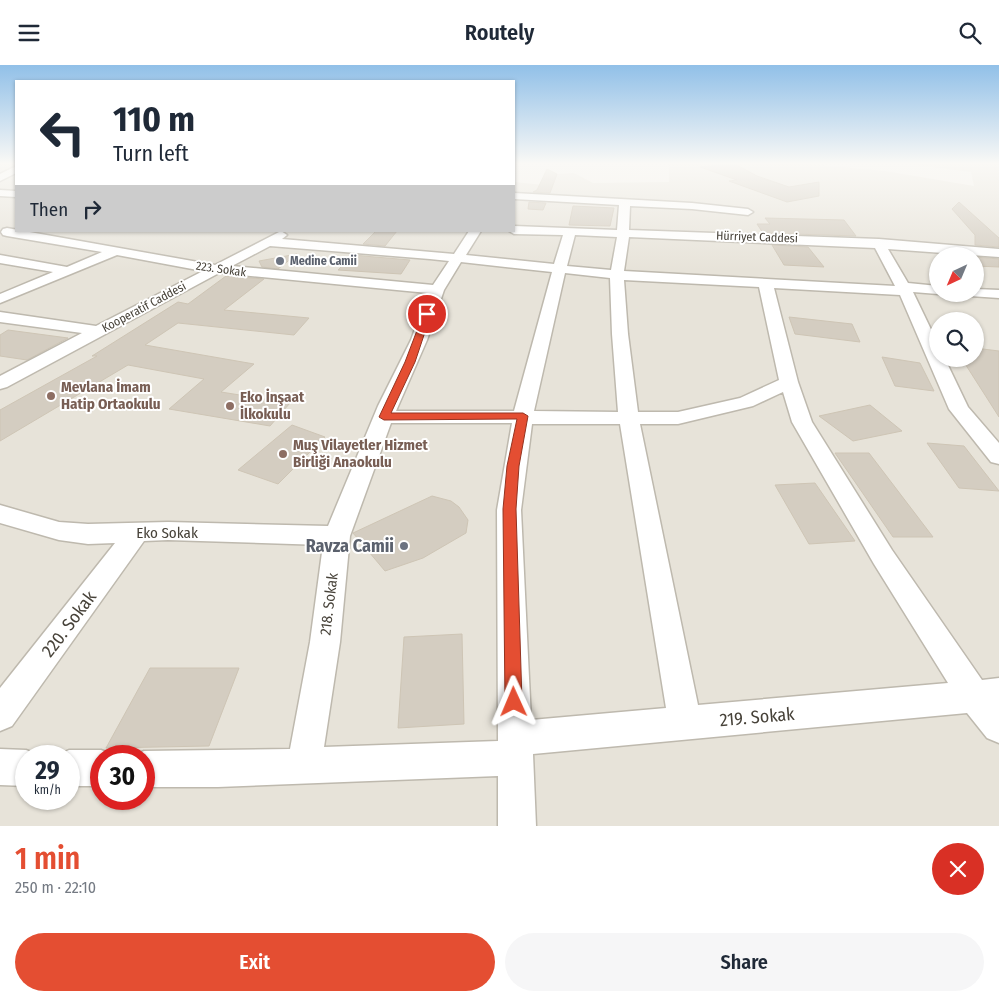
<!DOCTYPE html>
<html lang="en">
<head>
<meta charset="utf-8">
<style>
	:root { --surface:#fff; --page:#f6f6f7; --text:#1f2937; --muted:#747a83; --accent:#e44e32 }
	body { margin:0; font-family:"Fira Sans Condensed",sans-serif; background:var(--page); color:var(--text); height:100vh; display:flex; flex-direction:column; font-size:19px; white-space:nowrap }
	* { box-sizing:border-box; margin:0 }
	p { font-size:16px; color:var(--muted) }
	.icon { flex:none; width:28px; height:28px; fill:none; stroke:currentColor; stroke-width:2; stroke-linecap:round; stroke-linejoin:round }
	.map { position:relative; height:761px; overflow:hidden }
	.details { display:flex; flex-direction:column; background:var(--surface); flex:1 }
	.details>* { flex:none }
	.hud { position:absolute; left:15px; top:15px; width:500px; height:152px; border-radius:0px; box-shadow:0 1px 4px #0004; background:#fff; color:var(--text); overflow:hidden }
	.needle { width:32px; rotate:224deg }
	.tools { position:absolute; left:929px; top:182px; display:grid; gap:10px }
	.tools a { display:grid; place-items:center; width:55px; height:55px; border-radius:50%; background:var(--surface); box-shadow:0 1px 4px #0004; font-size:25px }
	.speed { position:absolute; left:15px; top:680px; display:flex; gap:10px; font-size:25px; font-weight:700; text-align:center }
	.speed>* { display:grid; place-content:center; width:65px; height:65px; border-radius:50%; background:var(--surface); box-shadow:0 1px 4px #0004; line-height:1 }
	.speed small { font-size:12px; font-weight:400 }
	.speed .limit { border:8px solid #d22; background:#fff; color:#111 }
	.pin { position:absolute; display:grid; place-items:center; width:42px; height:42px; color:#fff; margin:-21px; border:2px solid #fff; border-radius:50%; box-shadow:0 1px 5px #0007 }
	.me { position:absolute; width:55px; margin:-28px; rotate:359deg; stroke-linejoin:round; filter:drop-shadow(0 0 4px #0008) }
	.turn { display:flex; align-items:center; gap:18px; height:105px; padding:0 15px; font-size:22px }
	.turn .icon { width:65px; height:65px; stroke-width:2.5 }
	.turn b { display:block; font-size:35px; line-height:42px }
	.then { display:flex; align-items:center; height:48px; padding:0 15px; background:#0003; gap:10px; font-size:19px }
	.round { display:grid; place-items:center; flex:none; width:52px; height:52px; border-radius:26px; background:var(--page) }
	.overview { display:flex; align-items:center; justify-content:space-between; height:85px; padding:0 15px }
	h1 { font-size:30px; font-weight:600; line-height:38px; color:var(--accent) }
	.action { display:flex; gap:10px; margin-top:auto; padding:10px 15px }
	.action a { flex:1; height:58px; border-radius:30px; background:var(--accent); color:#fff; font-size:20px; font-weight:600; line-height:58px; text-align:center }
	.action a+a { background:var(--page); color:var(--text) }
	header { display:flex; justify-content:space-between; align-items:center; height:65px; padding:0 15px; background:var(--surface); font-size:22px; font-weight:600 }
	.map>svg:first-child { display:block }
	.residential { fill:#e7e3d9; fill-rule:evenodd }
	.building { fill:#d4cdc1; stroke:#cec5b5 }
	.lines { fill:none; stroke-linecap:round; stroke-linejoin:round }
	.minor-casing { stroke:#beb9ae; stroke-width:3 }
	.minor { fill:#fff; fill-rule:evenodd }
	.route { fill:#e44e32; stroke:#943320 }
	.worship-dot { fill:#6b7280; stroke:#fff; stroke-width:2 }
	.education-dot { fill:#8d6e63; stroke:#fff; stroke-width:2 }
	.labels { text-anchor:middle; stroke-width:4; stroke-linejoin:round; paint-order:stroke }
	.far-street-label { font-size:12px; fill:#474239; stroke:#fff }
	.far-worship-label { font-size:12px; font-weight:bold; fill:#5b616d; stroke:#fff; text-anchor:start }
	.education-label { font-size:15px; font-weight:bold; fill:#785e54; stroke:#fff; text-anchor:start }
	.street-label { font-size:15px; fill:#474239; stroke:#fff }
	.near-worship-label { font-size:18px; font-weight:bold; fill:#5b616d; stroke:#fff; text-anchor:end }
	.near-street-label { font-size:18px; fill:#474239; stroke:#fff }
</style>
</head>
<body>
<header><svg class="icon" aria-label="menu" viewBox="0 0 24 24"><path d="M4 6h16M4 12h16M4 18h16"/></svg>Routely<svg class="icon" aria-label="search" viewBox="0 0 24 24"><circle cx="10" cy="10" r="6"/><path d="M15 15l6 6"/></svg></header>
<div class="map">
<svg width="999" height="761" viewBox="0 0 999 761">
	<rect width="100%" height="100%" fill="#f4f1eb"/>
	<path class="residential" d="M0,99h16v67h498v-49l30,3 13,-11 17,-1 19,10 76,-1v-18h140l76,7 89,15 -3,-14 -63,-8h91v662h-999zM938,191h37v38h-37zM938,256h37v38h-37zM26,691h43v43h-43zM101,691h43v43h-43z"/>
	<g class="building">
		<path d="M735,99l22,12 32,11 30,-5v14l-32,6 -58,-21 8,-1 -37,-13z"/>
		<path d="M547,104l10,5 -7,19 -17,-1 4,-2z"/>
		<path d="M529,137l17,1 -3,7 -15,-1z"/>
		<path d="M959,137l40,36v9l-24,-2v-10l-23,-26z"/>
		<path d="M573,141l41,2 -4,18 -41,-1z"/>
		<path d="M765,153l79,2 12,16 -93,-3 -6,-9h13z"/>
		<path d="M376,166h21l-12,15 -22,-2z"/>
		<path d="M772,180l36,2 16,20 -40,-2z"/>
		<path d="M297,189l-19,15 -16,-2 -3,-6z"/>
		<path d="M353,190l22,2 35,3 -9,14 -63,-4z"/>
		<path d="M975,192l24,2v8l-24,-1z"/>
		<path d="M226,211l38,3 -40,31 85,8 -15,17 -116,-12 -33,22 109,19 -33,28 69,11 -20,23 -101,-17 35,-30 -76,-14 -128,76v-31l97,-54h-5l86,-54 10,2z"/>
		<path d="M789,252l63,7 8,18 -65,-8z"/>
		<path d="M8,265l60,8 -41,22 -27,-4v-21z"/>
		<path d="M975,283l24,3v66l-37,-58h13z"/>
		<path d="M882,292l38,6 14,28 -39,-5z"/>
		<path d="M870,340l32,26 -49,10 -34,-25z"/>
		<path d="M292,360l33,12 -47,47 -40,-14z"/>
		<path d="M927,378l37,3 35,45 -40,-3z"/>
		<path d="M835,388h34l64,84h-40z"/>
		<path d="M815,418l40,58 -46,3 -34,-59z"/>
		<path d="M432,431l19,5 8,6 9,13 -2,13 -43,25 -38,13 -32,-38z"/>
		<path d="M462,569l2,90 -66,4 6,-91z"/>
		<path d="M150,603h89l-30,78 -103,2z"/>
	</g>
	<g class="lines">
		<defs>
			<g id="minor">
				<path d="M16,101v7l-16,8v-7z"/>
				<path d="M0,125l16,1v6l-16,-1z"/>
				<path d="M514,128l178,10 56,6 5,3 -5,3 -56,-6 -62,-3 -1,24 250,9 120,10v8l-111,-8 20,34 30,3v8h2h-2l-25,-2 25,52v15h7l23,48 31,36v21l-8,-2 -42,-53 -49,-114 -126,-7 24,94 14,40 80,128 90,130 17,-2v65l-12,-5 -20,-25 -434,41 3,72h-38v-50l-280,11h-74v-31h-12l12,-5 146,-2 20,-107 13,-97 -155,-5 -24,1 -132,185 -12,5v-43l115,-145 -27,1 -29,-4 -59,-17v-18l59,17 29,2 80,-2 160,4 50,-120 33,-66 17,-47 -209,-20 -212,114 -7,2v-13l82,-43 -82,-11v-10l96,14 107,-55 -86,-16 -117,48v-9l53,-22 -53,-9v-8l67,12 35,-15 -95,-16 -4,-1 -2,-3 2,-3 4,-1 208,37 66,-34 6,4 -5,4 172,15 15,-23h12l-15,24 88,9 9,-29 -49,-1 -5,-3h5v-5l103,4 2,-25 -105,-6zM575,170l42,2 -6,33 -44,-4zM629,172l246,11 20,38 -271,-15zM270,181l160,13 19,2 -16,24 -201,-19zM461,197l91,10 -38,139h-118l31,-71 17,-50zM565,208l45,5 2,56 6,78 -84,-1zM624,215l135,7 20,93 -39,18 -62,14h-40l-10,-78zM783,327l9,30 82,142 74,119 -250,22 -58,-281h38l75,-18zM391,358h121l-15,87 1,231 -174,6 16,-105 10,-106zM532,359h88l46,284 -135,12 -10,-210z"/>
				<path d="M975,224l24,1v8l-29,-2 -2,-2h7z"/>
				<path d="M0,684l26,1 13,5 -13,1v30l-26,-1z"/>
				<path d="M69,685h32l13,5 -13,1v30h-32v-30h-13z"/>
			</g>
		</defs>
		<use href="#minor" class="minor-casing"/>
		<use href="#minor" class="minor"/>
	</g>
	<linearGradient id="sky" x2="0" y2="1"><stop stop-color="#91c0e8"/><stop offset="0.48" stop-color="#faf9f6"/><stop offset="1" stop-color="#faf9f6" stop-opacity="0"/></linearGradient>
	<rect width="999" height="205" fill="url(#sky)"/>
	<path class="route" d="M424,247l7,2 -16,48 -24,51h132l5,3 -9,50 -3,43 6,193 -2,6 -6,2 -6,-2 -3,-6 -2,-193 4,-43 10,-47 -133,1 -5,-3 26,-55z"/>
	<g class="worship-dot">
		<circle cx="280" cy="196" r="5"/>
		<circle cx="404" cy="481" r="5"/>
	</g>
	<g class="education-dot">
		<circle cx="51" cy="331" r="5"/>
		<circle cx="230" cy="341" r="5"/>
		<circle cx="283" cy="389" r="5"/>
	</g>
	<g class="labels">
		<g class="far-street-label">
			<text transform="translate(757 172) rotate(2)" y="4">Hürriyet Caddesi</text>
			<text transform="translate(221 204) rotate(8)" y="4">223. Sokak</text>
			<text transform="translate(144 242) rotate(-28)" y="4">Kooperatif Caddesi</text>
		</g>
		<g class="far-worship-label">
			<text x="290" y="200">Medine Camii</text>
		</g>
		<g class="education-label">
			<text x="61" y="327">Mevlana İmam<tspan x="61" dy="17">Hatip Ortaokulu</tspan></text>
			<text x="240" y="337">Eko İnşaat<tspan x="240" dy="17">İlkokulu</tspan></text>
			<text x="293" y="385">Muş Vilayetler Hizmet<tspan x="293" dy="17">Birliği Anaokulu</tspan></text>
		</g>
		<g class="street-label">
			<text x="167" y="473">Eko Sokak</text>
			<text transform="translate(329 539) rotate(-83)" y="5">218. Sokak</text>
		</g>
		<g class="near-worship-label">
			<text x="394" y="487">Ravza Camii</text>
		</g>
		<g class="near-street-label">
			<text transform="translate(69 559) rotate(-53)" y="6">220. Sokak</text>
			<text transform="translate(757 652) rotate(-5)" y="6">219. Sokak</text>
		</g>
	</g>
</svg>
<div class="tools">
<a><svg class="needle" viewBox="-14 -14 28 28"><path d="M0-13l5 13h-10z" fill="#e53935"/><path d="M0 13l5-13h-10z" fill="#747a83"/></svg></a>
<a><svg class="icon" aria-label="search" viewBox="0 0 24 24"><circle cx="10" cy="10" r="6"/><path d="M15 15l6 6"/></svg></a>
</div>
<div class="speed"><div>29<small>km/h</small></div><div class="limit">30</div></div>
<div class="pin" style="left:427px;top:249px;background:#d93025"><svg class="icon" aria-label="arrive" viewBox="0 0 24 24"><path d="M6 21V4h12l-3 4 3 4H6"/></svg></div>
<svg class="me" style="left:514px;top:637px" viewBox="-20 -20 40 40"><path d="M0-17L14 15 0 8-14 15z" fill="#e44e32" stroke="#fff" stroke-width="4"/></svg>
<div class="hud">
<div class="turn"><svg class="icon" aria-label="left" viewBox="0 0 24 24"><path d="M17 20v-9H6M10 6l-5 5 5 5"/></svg><div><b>110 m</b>Turn left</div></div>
<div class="then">Then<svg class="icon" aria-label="right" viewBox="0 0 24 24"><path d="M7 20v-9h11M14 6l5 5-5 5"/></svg></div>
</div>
</div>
<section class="details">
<div class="overview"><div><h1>1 min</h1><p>250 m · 22:10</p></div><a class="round" style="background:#d93025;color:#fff"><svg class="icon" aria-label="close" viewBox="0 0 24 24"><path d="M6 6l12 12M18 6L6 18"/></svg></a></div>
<div class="action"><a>Exit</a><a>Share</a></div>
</section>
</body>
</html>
